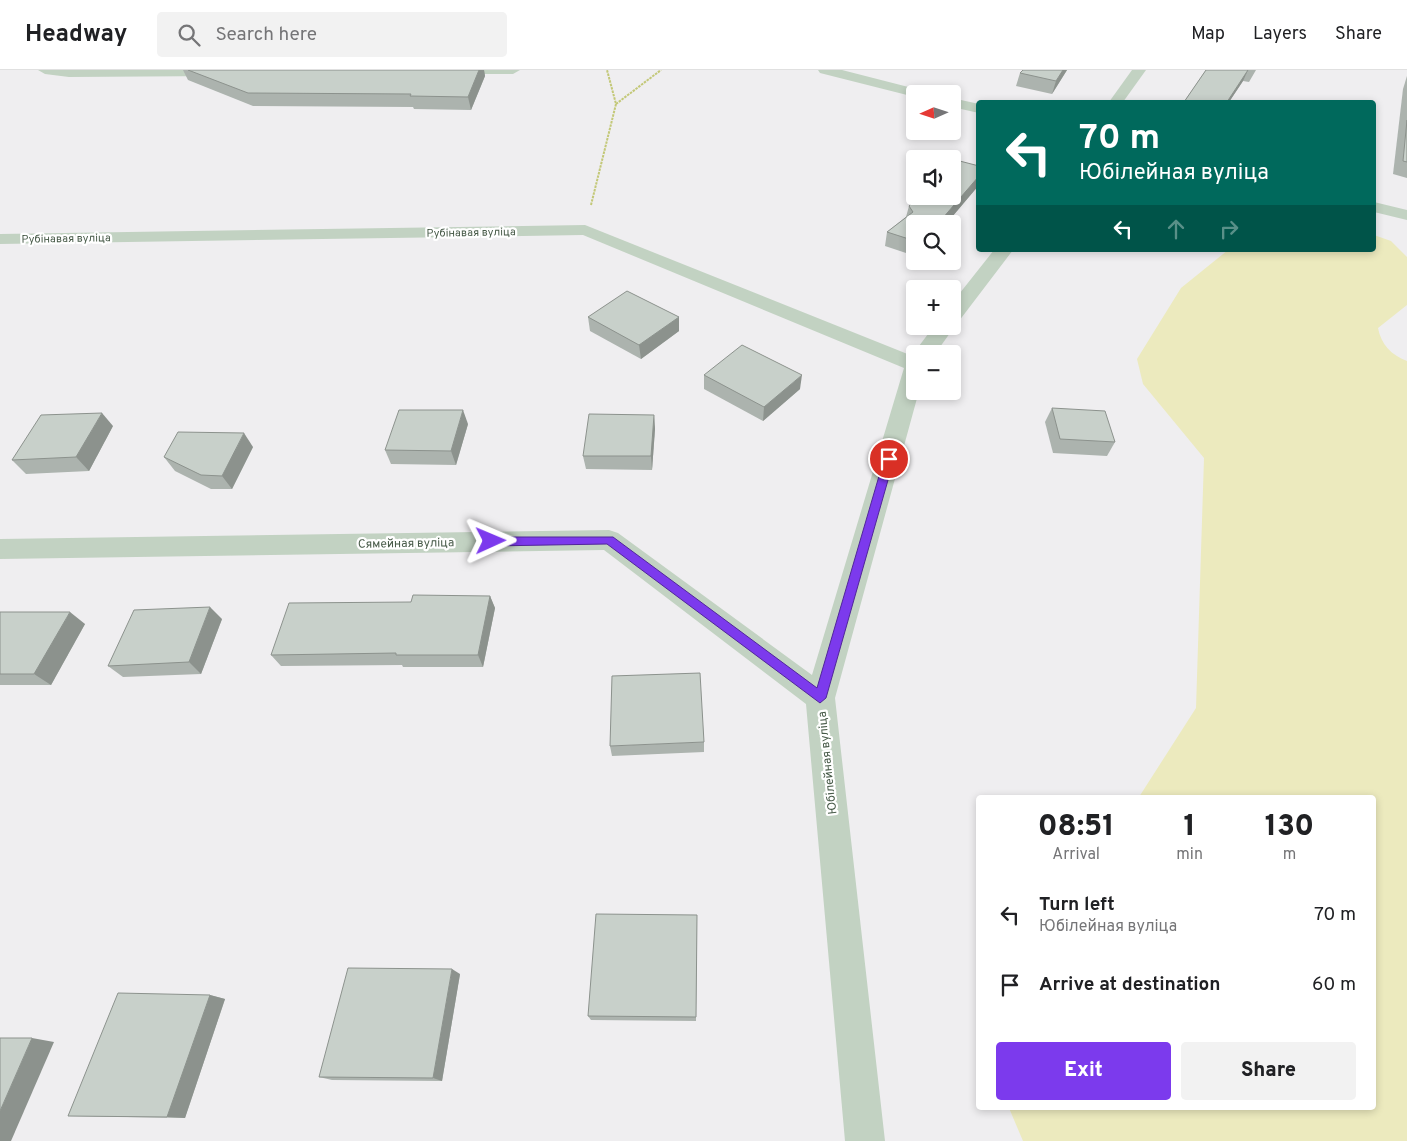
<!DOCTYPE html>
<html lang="en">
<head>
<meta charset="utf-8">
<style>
	:root { --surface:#fff; --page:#f2f2f2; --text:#202124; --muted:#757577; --line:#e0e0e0; --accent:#7c3aed }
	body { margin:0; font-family:Overpass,sans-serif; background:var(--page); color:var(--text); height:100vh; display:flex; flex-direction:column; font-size:19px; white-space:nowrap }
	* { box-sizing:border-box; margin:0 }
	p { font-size:16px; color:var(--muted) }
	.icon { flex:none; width:28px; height:28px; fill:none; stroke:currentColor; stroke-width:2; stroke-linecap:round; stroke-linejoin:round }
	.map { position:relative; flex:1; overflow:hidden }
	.details { position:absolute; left:976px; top:725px; width:400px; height:315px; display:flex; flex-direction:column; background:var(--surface); border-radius:5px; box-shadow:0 2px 8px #0003 }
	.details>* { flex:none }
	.banner { position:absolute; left:976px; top:30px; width:400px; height:152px; border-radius:5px; box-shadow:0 2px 8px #0003; background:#00695c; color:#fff; overflow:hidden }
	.needle { width:32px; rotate:267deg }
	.buttons { position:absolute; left:906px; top:15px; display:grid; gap:10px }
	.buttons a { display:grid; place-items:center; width:55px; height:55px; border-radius:5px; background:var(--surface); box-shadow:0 2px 8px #0003; font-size:25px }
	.pin { position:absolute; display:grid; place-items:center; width:42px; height:42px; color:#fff; margin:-21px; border:2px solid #fff; border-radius:50%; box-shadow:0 1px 5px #0007 }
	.me { position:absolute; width:55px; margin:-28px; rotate:89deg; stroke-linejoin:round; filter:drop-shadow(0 0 4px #0008) }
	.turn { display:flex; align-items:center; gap:18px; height:105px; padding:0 20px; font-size:22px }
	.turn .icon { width:65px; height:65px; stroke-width:2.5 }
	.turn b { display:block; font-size:35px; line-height:42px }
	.lanes { display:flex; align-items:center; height:48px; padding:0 20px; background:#0003; justify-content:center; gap:25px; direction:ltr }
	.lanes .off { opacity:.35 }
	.eta { display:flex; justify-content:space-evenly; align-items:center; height:85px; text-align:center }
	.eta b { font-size:30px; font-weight:800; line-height:35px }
	.action { display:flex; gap:10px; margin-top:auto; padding:10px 20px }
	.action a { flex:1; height:58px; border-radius:5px; background:var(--accent); color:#fff; font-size:20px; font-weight:800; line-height:58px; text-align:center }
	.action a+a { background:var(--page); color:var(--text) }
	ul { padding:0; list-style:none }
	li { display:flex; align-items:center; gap:15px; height:70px; padding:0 20px }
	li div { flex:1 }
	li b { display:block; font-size:19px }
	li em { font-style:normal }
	header { display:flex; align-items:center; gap:30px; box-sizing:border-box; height:70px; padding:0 25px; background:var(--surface); border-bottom:1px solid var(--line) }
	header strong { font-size:24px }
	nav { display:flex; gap:28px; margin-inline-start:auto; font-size:18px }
	.search { width:350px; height:45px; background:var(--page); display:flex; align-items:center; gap:12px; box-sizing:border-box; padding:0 18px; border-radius:5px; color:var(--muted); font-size:19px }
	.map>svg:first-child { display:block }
	.green { fill:#eceabe }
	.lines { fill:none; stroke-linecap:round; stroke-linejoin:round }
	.path { stroke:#c3c878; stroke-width:2; stroke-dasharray:2.5 1; stroke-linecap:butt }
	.minor { fill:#c2d2c2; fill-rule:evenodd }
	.wall { fill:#acb3ae }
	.shaded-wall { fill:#8c928d }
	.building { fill:#c8d0ca; stroke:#8c928d }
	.route { fill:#7c3aed; stroke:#51269a }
	.labels { text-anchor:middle; stroke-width:4.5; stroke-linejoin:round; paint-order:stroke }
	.far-street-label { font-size:11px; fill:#475a48; stroke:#fff }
	.street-label { font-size:12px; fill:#475a48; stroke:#fff }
</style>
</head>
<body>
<header>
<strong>Headway</strong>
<div class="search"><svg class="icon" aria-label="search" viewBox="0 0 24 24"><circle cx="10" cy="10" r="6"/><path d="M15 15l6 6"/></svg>Search here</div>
<nav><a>Map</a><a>Layers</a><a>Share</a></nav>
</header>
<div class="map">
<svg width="1407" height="1071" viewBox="0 0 1407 1071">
	<rect width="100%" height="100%" fill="#efeef0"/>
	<path class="green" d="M1374,165l17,6 16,16v48l-29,23c3,16 13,27 29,33v780h-384l-14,-33h365v-310l-235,-1 57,-89 8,-250 -61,-74 -6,-25 44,-71 47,-38h146z"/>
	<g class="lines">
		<g class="path">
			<path d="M616,34l45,-34"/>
			<path d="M591,135l25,-101 -9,-34"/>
		</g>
		<g class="minor">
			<path d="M38,0h189l1,2 -7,4 -152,1 -24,-3z"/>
			<path d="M439,0h81l-7,4h-67z"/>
			<path d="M818,0h24l82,21 2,3h-11v3l-95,-24z"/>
			<path d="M1132,0h14l-23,32h-14z"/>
			<path d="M952,28l27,6v9l-27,-6z"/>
			<path d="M1374,132l33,8v10l-33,-8z"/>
			<path d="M585,155l330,132v34h4l-84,307 50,443h-40l-39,-437 -202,-154 -604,9v-20l609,-9 9,3 194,142 92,-307 -321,-133 -583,9v-10z"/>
			<path d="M994,180h19l-54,71 -6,2 2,3 -20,28h-20v2l-2,-2 21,-28h18v-23z"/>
		</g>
	</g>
	<g class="wall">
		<path d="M183,0h301l1,6 -14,34 -57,-1 -1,-2 -160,-1 -65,-26z"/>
		<path d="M1023,0h44l-15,24 -36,-8 4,-13z"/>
		<path d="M1206,0h50l-7,12 -6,-1 -14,21h-45z"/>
		<path d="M1407,6v102l-14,-4 10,-85z"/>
		<path d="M979,96v19l-33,39h-31v32l-30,-10 2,-14 19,-15 3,-11z"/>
		<path d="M915,109v15l-4,-1z"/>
		<path d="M588,247h91v14l-38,28 -51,-28z"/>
		<path d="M704,305l96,14 -37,32 -59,-32z"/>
		<path d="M1052,338l63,34 -8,14 -54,-3 -8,-31z"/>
		<path d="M654,345l1,14 -3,41 -66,-1 -3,-13z"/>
		<path d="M468,354l-12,41 -65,-1 -6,-14z"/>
		<path d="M113,356l-24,45 -63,3 -14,-14z"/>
		<path d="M253,377l-21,42h-21l-36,-18 -11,-14z"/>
		<path d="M490,526l5,12 -12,59h-80l-1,-2 -121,1 -10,-11 140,-53z"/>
		<path d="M0,542l85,12 -34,61h-51z"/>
		<path d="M222,549l-21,55 -78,3 -15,-11z"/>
		<path d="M704,672v10l-92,4 -2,-10z"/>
		<path d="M697,845l-1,106 -105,-1 -3,-4z"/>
		<path d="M460,904l-18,107 -110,-1 -13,-3z"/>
		<path d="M210,925l15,4 -40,119 -117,-2z"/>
	</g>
	<g class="shaded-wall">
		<path d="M479,0h5l1,6 -14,34 -3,-13z"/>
		<path d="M1063,0h4l-15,24 4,-13z"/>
		<path d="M1248,0l-5,11 -14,21h-2z"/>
		<path d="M979,106v9l-33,39h-5l1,-5z"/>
		<path d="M679,247v14l-38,28 -2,-14z"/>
		<path d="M802,305l-2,14 -37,32 1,-14z"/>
		<path d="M463,340l5,14 -12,41 -5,-14z"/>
		<path d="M102,343l11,13 -24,45 -13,-14z"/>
		<path d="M654,345l1,14 -3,41 -1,-14z"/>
		<path d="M244,363l9,14 -21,42 -10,-13z"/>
		<path d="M490,526l5,12 -12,59 -5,-12z"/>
		<path d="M210,537l12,12 -21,55 -12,-12z"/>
		<path d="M70,542l15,12 -34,61 -17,-11z"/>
		<path d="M452,899l8,5 -18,107 -9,-3z"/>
		<path d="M210,925l15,4 -40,119 -18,-1z"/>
		<path d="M32,968l22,4 -43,99h-11v-30z"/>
	</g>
	<g class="building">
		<path d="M188,0h291l-11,27 -58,-1 1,-2 -163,-1z"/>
		<path d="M1023,0h40l-7,11 -36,-8z"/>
		<path d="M1206,0h42l-21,32h-43z"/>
		<path d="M1407,50v42l-4,-1z"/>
		<path d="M938,85l14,4h-18z"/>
		<path d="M952,89l27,7v10l-37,43 4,1 -3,4h-28v17l-28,-9 26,-20 -4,-6 9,-10h34z"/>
		<path d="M627,221l52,26 -40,28 -51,-28z"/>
		<path d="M742,275l60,30 -38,32 -60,-32z"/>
		<path d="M1052,338l53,3 10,31 -55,-3z"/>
		<path d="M399,340h64l-12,41 -66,-1z"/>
		<path d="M102,343l-26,44 -64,3 29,-45z"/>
		<path d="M589,344l65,1 -3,41h-68z"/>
		<path d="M178,362l66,1 -22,43 -21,-1 -37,-18z"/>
		<path d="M413,525l77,1 -12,59h-82v-2l-125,2 18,-52 122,-1z"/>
		<path d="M210,537l-21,55 -81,4 26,-56z"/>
		<path d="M0,542h70l-36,62h-34z"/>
		<path d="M700,603l4,69 -94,4 2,-70z"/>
		<path d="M596,844l101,1 -1,102 -108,-1z"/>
		<path d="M348,898l104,1 -19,109 -114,-1z"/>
		<path d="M118,923l92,2 -43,122 -99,-1z"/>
		<path d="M0,968h32l-32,73z"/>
	</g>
	<path class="route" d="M889,386l5,3 -68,239 -6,5 -213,-159 -116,2 -5,-5 5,-4h122l204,151 67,-229z"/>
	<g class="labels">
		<g class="far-street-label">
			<text transform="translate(471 162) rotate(-1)" y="4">Рубінавая вуліца</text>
			<text transform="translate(66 168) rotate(-1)" y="4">Рубінавая вуліца</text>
		</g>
		<g class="street-label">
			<text transform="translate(406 473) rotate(-1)" y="4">Сямейная вуліца</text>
			<text transform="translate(827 693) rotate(-96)" y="4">Юбілейная вуліца</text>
		</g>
	</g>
</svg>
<div class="buttons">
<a><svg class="needle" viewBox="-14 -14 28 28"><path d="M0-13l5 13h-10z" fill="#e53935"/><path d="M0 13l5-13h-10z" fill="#757577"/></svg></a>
<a><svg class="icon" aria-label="sound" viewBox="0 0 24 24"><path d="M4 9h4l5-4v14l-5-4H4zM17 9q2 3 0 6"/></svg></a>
<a><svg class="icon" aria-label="search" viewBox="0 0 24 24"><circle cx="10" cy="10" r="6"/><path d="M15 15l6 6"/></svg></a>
<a>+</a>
<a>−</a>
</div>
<div class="pin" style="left:889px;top:389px;background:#d93025"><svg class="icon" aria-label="arrive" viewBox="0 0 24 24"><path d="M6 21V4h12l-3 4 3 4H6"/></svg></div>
<svg class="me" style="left:491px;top:471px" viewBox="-20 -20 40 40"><path d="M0-17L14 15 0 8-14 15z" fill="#7c3aed" stroke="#fff" stroke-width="4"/></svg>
<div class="banner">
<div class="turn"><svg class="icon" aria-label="left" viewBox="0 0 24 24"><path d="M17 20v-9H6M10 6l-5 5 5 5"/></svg><div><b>70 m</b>Юбілейная вуліца</div></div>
<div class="lanes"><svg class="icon" aria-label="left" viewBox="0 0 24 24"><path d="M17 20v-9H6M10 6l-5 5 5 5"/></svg><svg class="icon off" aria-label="ahead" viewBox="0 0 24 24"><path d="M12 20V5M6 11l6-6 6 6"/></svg><svg class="icon off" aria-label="right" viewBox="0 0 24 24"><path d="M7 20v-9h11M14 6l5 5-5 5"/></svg></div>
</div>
<section class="details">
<div class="eta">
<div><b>08:51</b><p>Arrival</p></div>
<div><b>1</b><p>min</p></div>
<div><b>130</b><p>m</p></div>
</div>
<ul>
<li><svg class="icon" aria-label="left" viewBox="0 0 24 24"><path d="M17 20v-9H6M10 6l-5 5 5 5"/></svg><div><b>Turn left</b><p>Юбілейная вуліца</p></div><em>70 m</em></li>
<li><svg class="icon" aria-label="arrive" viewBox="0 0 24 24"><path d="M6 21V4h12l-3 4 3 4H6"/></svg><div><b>Arrive at destination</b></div><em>60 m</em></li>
</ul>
<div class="action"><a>Exit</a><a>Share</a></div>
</section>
</div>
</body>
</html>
